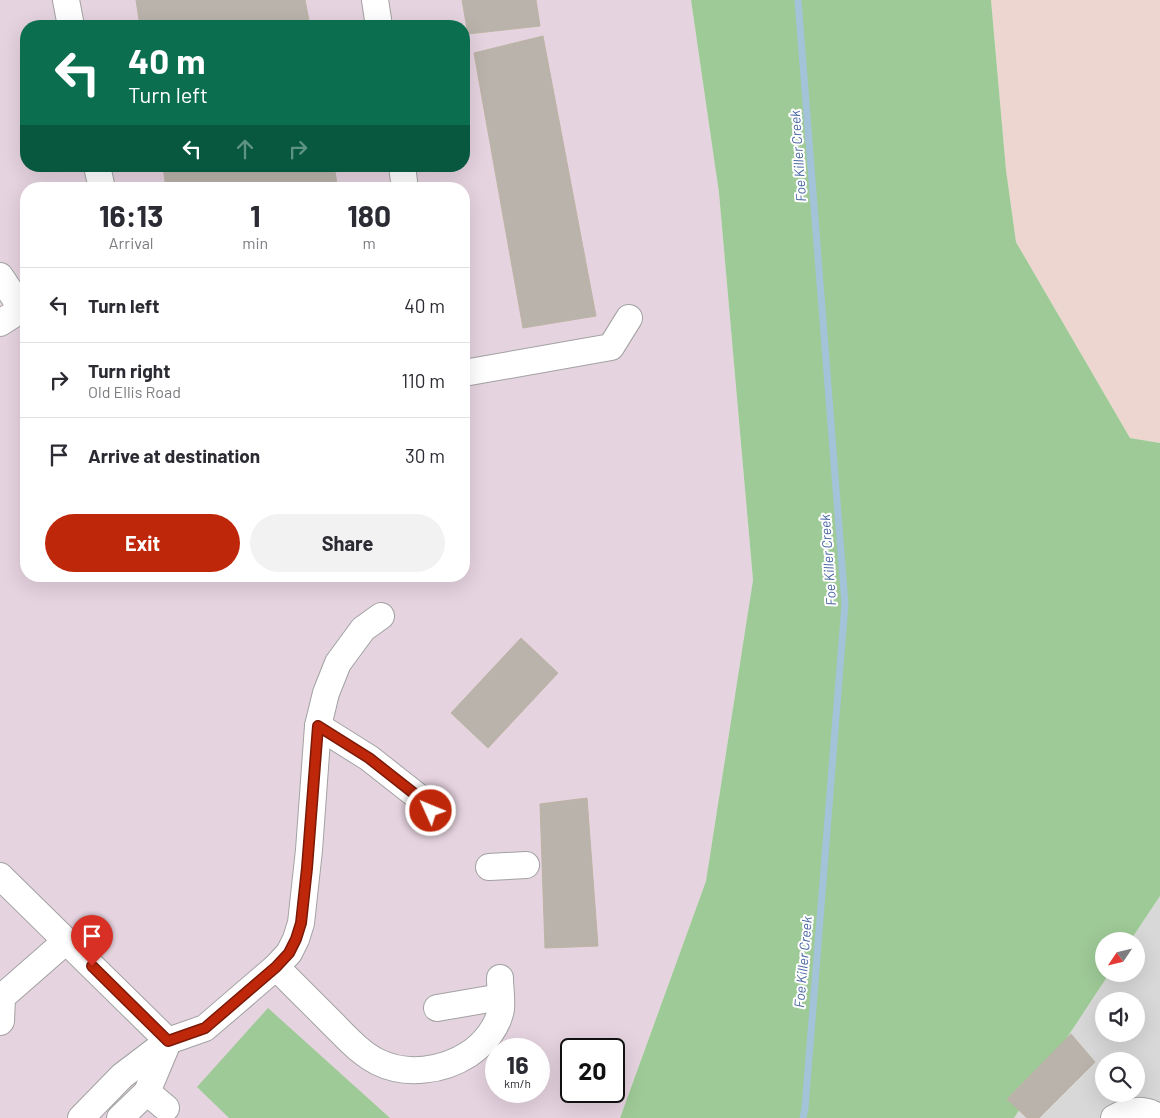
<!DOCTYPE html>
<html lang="en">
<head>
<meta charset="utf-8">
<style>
	:root { --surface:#fff; --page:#f2f2f3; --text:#2b2b33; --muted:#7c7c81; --line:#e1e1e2; --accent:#be2709 }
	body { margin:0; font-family:Barlow,sans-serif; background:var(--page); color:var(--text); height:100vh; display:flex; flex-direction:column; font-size:19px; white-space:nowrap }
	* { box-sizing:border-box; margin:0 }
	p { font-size:16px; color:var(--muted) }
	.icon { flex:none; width:28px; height:28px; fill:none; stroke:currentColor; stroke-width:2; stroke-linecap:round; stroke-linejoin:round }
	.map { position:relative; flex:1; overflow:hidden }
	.drawer { position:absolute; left:20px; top:182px; width:450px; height:400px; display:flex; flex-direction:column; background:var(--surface); border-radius:20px; box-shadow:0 5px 20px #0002 }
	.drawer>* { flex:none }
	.top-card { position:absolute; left:20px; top:20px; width:450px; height:152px; border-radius:20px; box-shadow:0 5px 20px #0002; background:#0b6e4f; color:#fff; overflow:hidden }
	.needle { width:32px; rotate:235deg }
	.controls { position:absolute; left:1095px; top:932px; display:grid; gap:10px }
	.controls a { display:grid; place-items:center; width:50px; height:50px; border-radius:50%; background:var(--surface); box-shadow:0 5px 20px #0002; font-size:25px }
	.speed { position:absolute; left:485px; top:1038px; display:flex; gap:10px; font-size:25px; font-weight:700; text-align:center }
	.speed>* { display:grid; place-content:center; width:65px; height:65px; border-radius:50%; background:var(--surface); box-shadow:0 5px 20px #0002; line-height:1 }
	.speed small { font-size:12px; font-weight:400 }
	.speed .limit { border:2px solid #111; border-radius:8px; background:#fff; color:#111 }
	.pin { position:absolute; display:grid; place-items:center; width:42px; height:42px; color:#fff; margin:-51px -21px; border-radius:50% 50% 50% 0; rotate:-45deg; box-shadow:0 0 5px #0007 }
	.pin .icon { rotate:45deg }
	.me { position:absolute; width:55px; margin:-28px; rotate:314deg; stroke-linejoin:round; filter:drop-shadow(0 0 4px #0008) }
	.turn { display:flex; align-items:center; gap:18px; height:105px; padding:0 25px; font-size:22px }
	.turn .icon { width:65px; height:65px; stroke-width:2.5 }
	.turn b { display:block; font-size:35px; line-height:42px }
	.lanes { display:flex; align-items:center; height:48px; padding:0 25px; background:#0003; justify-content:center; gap:25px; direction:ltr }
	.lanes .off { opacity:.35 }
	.eta { display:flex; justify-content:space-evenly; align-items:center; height:85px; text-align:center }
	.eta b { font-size:30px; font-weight:700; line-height:35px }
	.action { display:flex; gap:10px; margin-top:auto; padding:10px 25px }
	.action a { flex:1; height:58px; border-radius:30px; background:var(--accent); color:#fff; font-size:20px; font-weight:700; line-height:58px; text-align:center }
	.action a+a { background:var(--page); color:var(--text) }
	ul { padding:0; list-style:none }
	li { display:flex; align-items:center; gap:15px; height:75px; padding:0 25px; border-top:1px solid var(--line) }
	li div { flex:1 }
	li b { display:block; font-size:19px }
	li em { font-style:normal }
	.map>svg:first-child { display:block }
	.residential { fill:#d9d8d8; fill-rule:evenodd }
	.commercial { fill:#edd6d0 }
	.industrial { fill:#e5d3df; fill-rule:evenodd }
	.forest { fill:#9eca97 }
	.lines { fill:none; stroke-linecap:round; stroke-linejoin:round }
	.stream { stroke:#a3c3d9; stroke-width:7 }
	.building { fill:#b9b3ab; stroke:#bdb3a4 }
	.minor-casing { stroke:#a2a2a2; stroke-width:28 }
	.minor { stroke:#fff; stroke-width:26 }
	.route-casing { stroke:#7c1906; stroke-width:12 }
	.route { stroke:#be2709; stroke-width:9 }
	.labels { text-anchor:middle; stroke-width:4; stroke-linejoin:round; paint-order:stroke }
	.water-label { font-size:14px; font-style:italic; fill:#4d6aa6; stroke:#fff }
</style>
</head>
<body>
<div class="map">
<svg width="1160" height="1118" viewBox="0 0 1160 1118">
	<rect width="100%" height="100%" fill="#ecebe1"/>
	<path class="residential" d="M1160,896v222h-146l95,-144h27v-33h-6zM1104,1001h32v33h-32zM1104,1061h32v33h-32z"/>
	<path class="commercial" d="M991,0h169v443l-30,-5 -114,-196 -10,-72z"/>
	<path class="industrial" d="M0,0h691l28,193 34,387 -47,301 -86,237h-620zM26,26h438v140h-438zM26,189h438v387h-438zM496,1049h43v42h-43zM571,1049h43v42h-43z"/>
	<g class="forest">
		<path d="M691,0h300l15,170 10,72 114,196 30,5v453l-30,45h-26v33h5l-95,144h-394l86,-237 47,-301 -34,-387z"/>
		<path d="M268,1008l122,110h-161l-32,-31z"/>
	</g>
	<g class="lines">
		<path class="stream" d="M798,0l47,604 -40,504 -2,10"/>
	</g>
	<g class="building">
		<path d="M136,0h169l5,26h-170z"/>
		<path d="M462,0h74l4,26 -72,8z"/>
		<path d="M543,36l53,280 -73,12 -49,-275z"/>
		<path d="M163,166h171l4,23h-172z"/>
		<path d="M521,638l37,35 -70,75 -37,-35z"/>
		<path d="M587,798l11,148 -53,2 -5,-144z"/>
		<path d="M1071,1034l24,28 -56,56h-12l-20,-19z"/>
	</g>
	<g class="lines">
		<defs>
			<g id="minor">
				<path d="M66,0l5,26"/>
				<path d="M375,0l4,26"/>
				<path d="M97,166l5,23"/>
				<path d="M402,166l3,23"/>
				<path d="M0,276l22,33 -22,14"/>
				<path d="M464,373l147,-26 18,-29"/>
				<path d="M381,616l-18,13 -25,34 -12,30 -8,33 51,32 47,37 15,16"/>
				<path d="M489,867l37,-2"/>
				<path d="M0,876l168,165"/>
				<path d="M276,967l13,-14 7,-14 5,-16 8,-73 9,-124"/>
				<path d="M0,995l2,2 -1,24 -1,1"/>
				<path d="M2,997l64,-56"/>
				<path d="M437,1008l64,-11"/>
				<path d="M147,1092l19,16"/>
				<path d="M81,1118l41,-42 46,-35 37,-13 71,-61c19,19 37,37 56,56 14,14 28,30 46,39 28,14 65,9 91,-8 15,-10 29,-27 32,-45 1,-10 -1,-21 -1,-31"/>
				<path d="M120,1118l27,-26 21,-50"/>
				<path d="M1114,1118c14,-9 32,-10 46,0"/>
			</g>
		</defs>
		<use href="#minor" class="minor-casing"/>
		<use href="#minor" class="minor"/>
	</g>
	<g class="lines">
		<defs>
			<path id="route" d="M92,966l76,75 37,-13 71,-61 13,-14 7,-14 5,-16 6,-55 11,-142 51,32 47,37 15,16"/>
		</defs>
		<use href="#route" class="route-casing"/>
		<use href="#route" class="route"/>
	</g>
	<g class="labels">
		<g class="water-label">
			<text transform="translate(798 156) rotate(-94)" y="5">Foe Killer Creek</text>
			<text transform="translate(828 560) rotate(-94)" y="5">Foe Killer Creek</text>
			<text transform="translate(803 962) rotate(-85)" y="5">Foe Killer Creek</text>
		</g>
	</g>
</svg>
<div class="controls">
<a><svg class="needle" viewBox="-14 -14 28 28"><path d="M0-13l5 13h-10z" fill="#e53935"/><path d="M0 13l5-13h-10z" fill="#7c7c81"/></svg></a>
<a><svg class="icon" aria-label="sound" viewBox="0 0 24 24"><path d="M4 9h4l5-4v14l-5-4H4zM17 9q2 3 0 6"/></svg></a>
<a><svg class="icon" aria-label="search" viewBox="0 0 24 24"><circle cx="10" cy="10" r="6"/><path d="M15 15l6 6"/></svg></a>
</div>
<div class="speed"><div>16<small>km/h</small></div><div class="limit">20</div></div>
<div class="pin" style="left:92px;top:966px;background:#d93025"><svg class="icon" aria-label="arrive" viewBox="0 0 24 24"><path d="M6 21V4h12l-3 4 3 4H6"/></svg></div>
<svg class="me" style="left:431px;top:811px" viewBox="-20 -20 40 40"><circle r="17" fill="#be2709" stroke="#fff" stroke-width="3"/><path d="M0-11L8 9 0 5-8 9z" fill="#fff"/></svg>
<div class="top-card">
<div class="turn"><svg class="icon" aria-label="left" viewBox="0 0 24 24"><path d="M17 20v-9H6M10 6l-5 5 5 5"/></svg><div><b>40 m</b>Turn left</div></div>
<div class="lanes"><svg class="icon" aria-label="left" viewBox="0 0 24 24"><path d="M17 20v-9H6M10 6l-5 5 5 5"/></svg><svg class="icon off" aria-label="ahead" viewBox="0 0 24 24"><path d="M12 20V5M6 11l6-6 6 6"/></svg><svg class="icon off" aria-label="right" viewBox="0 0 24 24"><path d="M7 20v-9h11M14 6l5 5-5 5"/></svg></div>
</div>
<section class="drawer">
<div class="eta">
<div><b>16:13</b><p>Arrival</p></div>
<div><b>1</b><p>min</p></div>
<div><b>180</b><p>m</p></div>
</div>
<ul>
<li><svg class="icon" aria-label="left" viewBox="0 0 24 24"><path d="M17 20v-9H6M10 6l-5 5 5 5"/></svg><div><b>Turn left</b></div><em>40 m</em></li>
<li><svg class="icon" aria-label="right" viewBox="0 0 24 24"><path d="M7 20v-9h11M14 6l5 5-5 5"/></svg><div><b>Turn right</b><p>Old Ellis Road</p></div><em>110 m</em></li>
<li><svg class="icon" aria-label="arrive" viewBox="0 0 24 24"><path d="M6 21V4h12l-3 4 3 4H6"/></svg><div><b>Arrive at destination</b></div><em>30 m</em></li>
</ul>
<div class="action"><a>Exit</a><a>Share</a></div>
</section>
</div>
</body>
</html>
